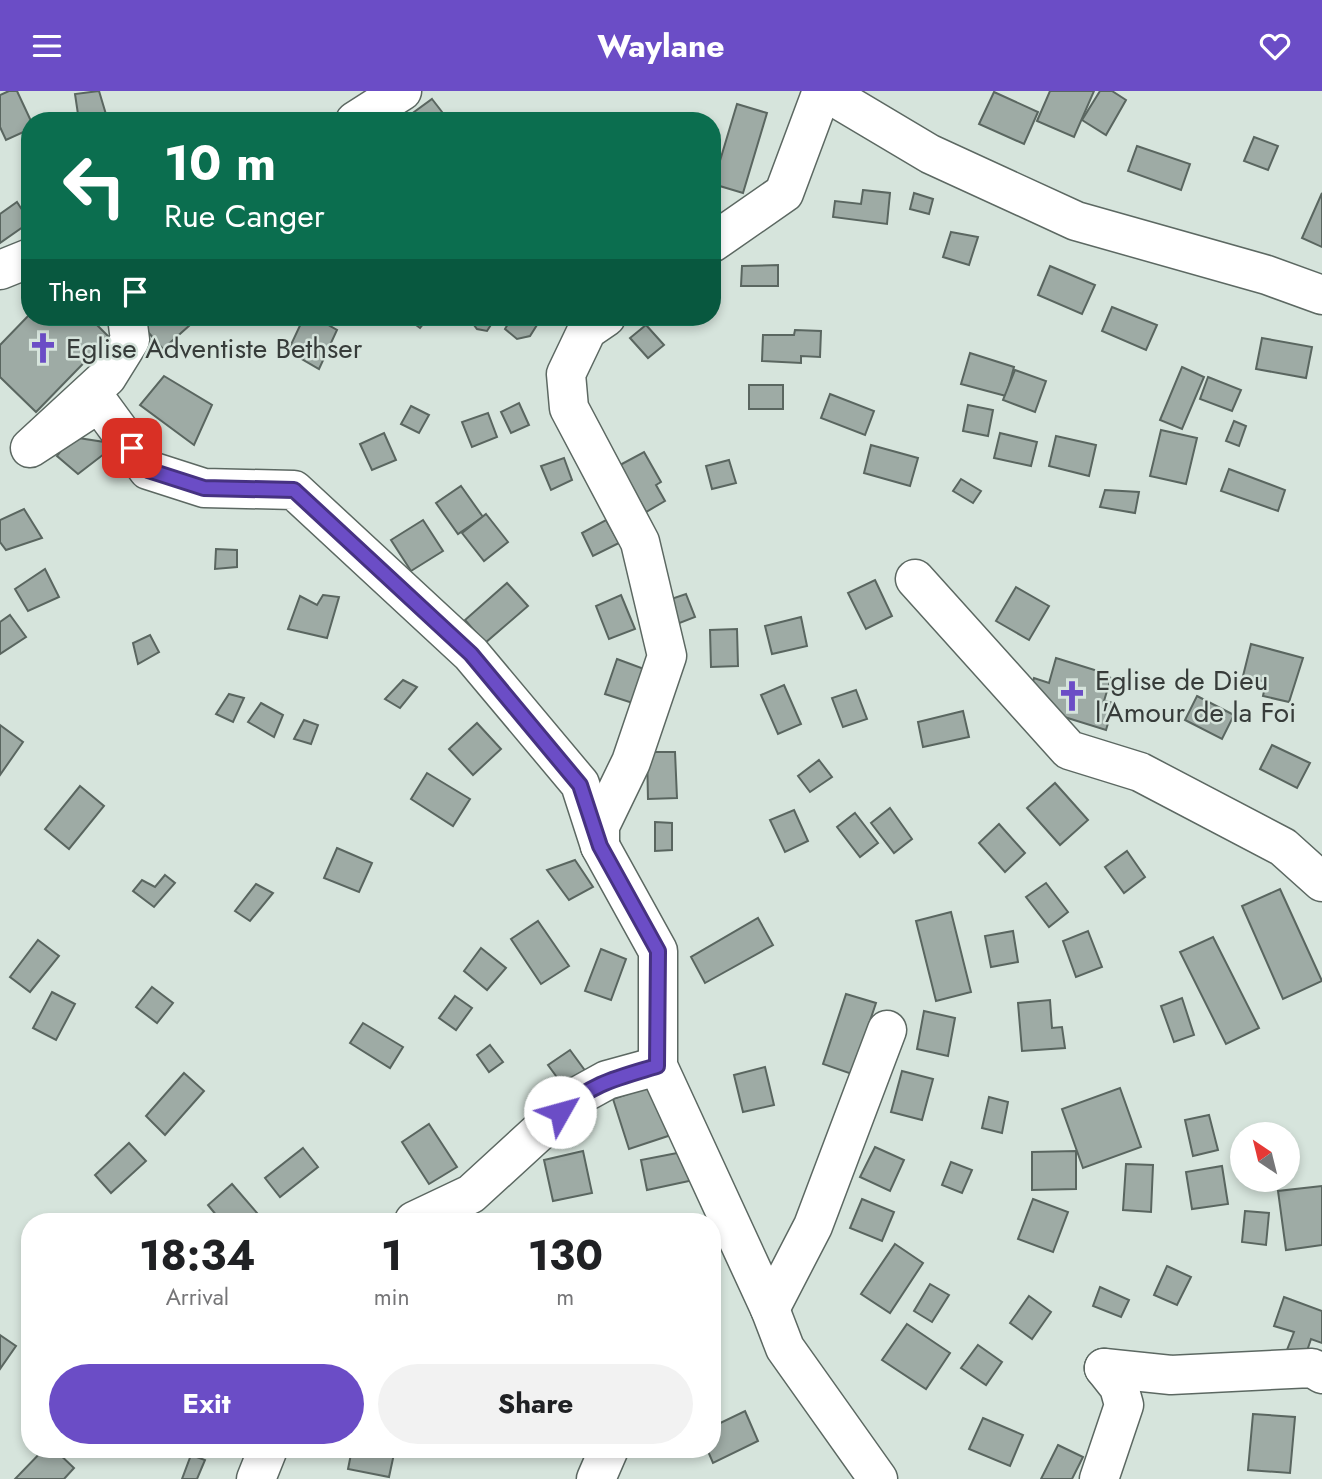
<!DOCTYPE html>
<html lang="en">
<head>
<meta charset="utf-8">
<style>
	:root { --surface:#fff; --page:#f2f2f2; --text:#202124; --muted:#757577; --accent:#6b4dc6 }
	body { margin:0; font-family:Jost,sans-serif; background:var(--page); color:var(--text); height:100vh; display:flex; flex-direction:column; font-size:26px; white-space:nowrap }
	* { box-sizing:border-box; margin:0 }
	p { font-size:23px; color:var(--muted) }
	.icon { flex:none; width:38px; height:38px; fill:none; stroke:currentColor; stroke-width:2; stroke-linecap:round; stroke-linejoin:round }
	.map { position:relative; flex:1; overflow:hidden }
	.drawer { position:absolute; left:21px; top:1122px; width:700px; height:245px; display:flex; flex-direction:column; background:var(--surface); border-radius:28px; box-shadow:0 4px 10px #0003 }
	.drawer>* { flex:none }
	.hud { position:absolute; left:21px; top:21px; width:700px; height:214px; border-radius:28px; box-shadow:0 4px 10px #0003; background:#0b6e4f; color:#fff; overflow:hidden }
	.needle { width:46px; rotate:325deg }
	.fabs { position:absolute; left:1230px; top:1031px; display:grid; gap:14px }
	.fabs a { display:grid; place-items:center; width:70px; height:70px; border-radius:50%; background:var(--surface); box-shadow:0 4px 10px #0003; font-size:35px }
	.pin { position:absolute; display:grid; place-items:center; width:60px; height:60px; color:#fff; margin:-30px; border-radius:14px; box-shadow:0 4px 10px #0006 }
	.me { position:absolute; width:77px; margin:-38px; rotate:52deg; stroke-linejoin:round; filter:drop-shadow(0 0 5px #0008) }
	.turn { display:flex; align-items:center; gap:24px; height:147px; padding:0 28px; font-size:32px }
	.turn .icon { width:91px; height:91px; stroke-width:2.5 }
	.turn b { display:block; font-size:49px; line-height:60px }
	.then { display:flex; align-items:center; height:66px; padding:0 28px; background:#0003; gap:14px; font-size:26px }
	.eta { display:flex; justify-content:space-evenly; align-items:center; height:119px; text-align:center }
	.eta b { font-size:42px; font-weight:700; line-height:49px }
	.action { display:flex; gap:14px; margin-top:auto; padding:14px 28px }
	.action a { flex:1; height:80px; border-radius:42px; background:var(--accent); color:#fff; font-size:28px; font-weight:700; line-height:80px; text-align:center }
	.action a+a { background:var(--page); color:var(--text) }
	header { display:flex; justify-content:space-between; align-items:center; height:91px; padding:0 28px; background:var(--accent); color:#fff; font-size:32px; font-weight:700 }
	.map>svg:first-child { display:block }
	.building { fill:#9eaba5; stroke:#5a6660; stroke-width:2 }
	.lines { fill:none; stroke-linecap:round; stroke-linejoin:round }
	.minor-casing { stroke:#5c6862; stroke-width:41 }
	.minor { stroke:#fff; stroke-width:38 }
	.route-casing { stroke:#463281; stroke-width:18 }
	.route { stroke:#6b4dc6; stroke-width:12 }
	.labels { text-anchor:middle; stroke-width:5; stroke-linejoin:round; paint-order:stroke }
	.poi-label { font-size:28px; fill:#373c3a; stroke:#d6e4dc; text-anchor:start }
</style>
</head>
<body>
<header><svg class="icon" aria-label="menu" viewBox="0 0 24 24"><path d="M4 6h16M4 12h16M4 18h16"/></svg>Waylane<svg class="icon" aria-label="heart" viewBox="0 0 24 24"><path d="M12 20l-8-8c-3-5 5-10 8-4 3-6 11-1 8 4z"/></svg></header>
<div class="map">
<svg width="1322" height="1388" viewBox="0 0 1322 1388">
	<rect width="100%" height="100%" fill="#d6e4dc"/>
	<g class="building">
		<path d="M9,0h8l14,30 -1,8 -24,11 -6,-13v-32z"/>
		<path d="M99,0l9,30h-29l-4,-27z"/>
		<path d="M1050,0h44l-20,46 -37,-16z"/>
		<path d="M1100,0h12l14,9 -20,35 -24,-15z"/>
		<path d="M994,1l44,20 -14,32 -45,-20z"/>
		<path d="M432,8l17,22h-45l-1,-1z"/>
		<path d="M737,13l30,9 -24,80 -30,-9z"/>
		<path d="M1254,46l24,9 -10,24 -24,-9z"/>
		<path d="M1137,55l53,18 -9,26 -53,-19z"/>
		<path d="M863,99l27,3 -3,31 -54,-7 2,-16 26,3z"/>
		<path d="M914,102l19,6 -4,15 -19,-5z"/>
		<path d="M1322,102v54l-20,-9z"/>
		<path d="M17,111l13,20 -30,21v-29z"/>
		<path d="M951,141l27,5 -9,28 -26,-8z"/>
		<path d="M778,174v21h-37l1,-20z"/>
		<path d="M1050,175l45,19 -13,29 -44,-19z"/>
		<path d="M1112,216l45,18 -11,25 -44,-19z"/>
		<path d="M30,223v3h59l20,20 -73,75 -36,-35v-32z"/>
		<path d="M147,226h52l-36,32 -23,-26z"/>
		<path d="M304,226h10l23,13 -18,39 -31,-18z"/>
		<path d="M405,226h24l-9,11z"/>
		<path d="M468,226h28l-9,14 -10,-2z"/>
		<path d="M512,226h30l-12,19 -13,3 -12,-10z"/>
		<path d="M646,234l18,20 -16,13 -18,-20z"/>
		<path d="M795,239l26,1 -1,26 -19,-1v7l-39,-2 1,-26h31z"/>
		<path d="M1262,247l50,9 -6,31 -50,-9z"/>
		<path d="M970,262l44,14 -8,29 -45,-12z"/>
		<path d="M1182,276l22,10 -22,52 -22,-9z"/>
		<path d="M1015,279l31,11 -11,31 -32,-12z"/>
		<path d="M164,285l48,29 -18,40 -54,-40z"/>
		<path d="M1208,286l33,13 -9,21 -32,-12z"/>
		<rect x="749" y="294" width="34" height="24"/>
		<path d="M830,303l44,17 -9,24 -44,-17z"/>
		<path d="M519,312l10,22 -18,8 -10,-21z"/>
		<path d="M968,314l25,5 -5,26 -25,-5z"/>
		<path d="M411,315l18,9 -10,18 -18,-9z"/>
		<path d="M488,322l9,24 -25,10 -10,-25z"/>
		<path d="M1234,330l12,5 -7,20 -13,-5z"/>
		<path d="M1161,339l36,8 -11,46 -36,-8z"/>
		<path d="M384,342l12,27 -24,10 -12,-26z"/>
		<path d="M1000,342l37,9 -6,24 -37,-8z"/>
		<path d="M1056,345l40,9 -7,31 -40,-10z"/>
		<path d="M72,346l45,7 -39,30 -21,-18z"/>
		<path d="M871,354l47,13 -8,28 -46,-13z"/>
		<path d="M644,361l17,30 -5,3 9,16 -19,11 -26,-47z"/>
		<path d="M564,367l8,22 -21,10 -10,-24z"/>
		<path d="M729,369l7,23 -24,6 -6,-23z"/>
		<path d="M1229,378l56,21 -7,21 -57,-20z"/>
		<path d="M961,388l20,12 -8,12 -20,-12z"/>
		<path d="M461,395l22,31 -25,17 -22,-31z"/>
		<path d="M1105,399l34,2 -4,21 -35,-6z"/>
		<path d="M24,418l18,29 -36,12 -6,-8v-22z"/>
		<path d="M486,423l22,28 -24,19 -22,-28z"/>
		<path d="M423,429l20,31 -32,20 -20,-31z"/>
		<path d="M606,429l13,23 -26,13 -11,-23z"/>
		<path d="M216,458l21,1v17l-22,2z"/>
		<path d="M45,478l14,28 -31,14 -13,-22z"/>
		<path d="M875,489l17,36 -26,13 -18,-36z"/>
		<path d="M507,492l21,23 -43,37 -20,-23z"/>
		<path d="M1016,496l33,19 -20,34 -33,-19z"/>
		<path d="M686,503l9,23 -18,7 -9,-24z"/>
		<path d="M323,504l16,2 -12,41 -39,-9 12,-33 17,9z"/>
		<path d="M621,504l14,34 -26,10 -13,-33z"/>
		<path d="M10,524l16,22 -26,17v-32z"/>
		<path d="M801,526l6,29 -35,8 -7,-28z"/>
		<path d="M737,538l1,37 -27,1 -1,-37z"/>
		<path d="M150,544l9,17 -21,12 -5,-21z"/>
		<path d="M1251,553l52,14 -14,44 -26,-6 3,-14 -23,-6z"/>
		<path d="M1056,567l45,14v3l10,3 -7,23 10,2 -8,27 -80,-25 8,-27 15,5z"/>
		<path d="M617,568l38,14 -13,33 -37,-12z"/>
		<path d="M403,589l14,7 -17,21 -15,-9z"/>
		<path d="M784,594l17,39 -23,10 -17,-39z"/>
		<path d="M856,599l11,29 -24,8 -11,-29z"/>
		<path d="M229,603l15,4 -11,24 -17,-8z"/>
		<path d="M1197,605l37,19 -12,24 -37,-19z"/>
		<path d="M261,612l22,12 -9,22 -26,-15z"/>
		<path d="M963,620l6,26 -46,10 -5,-25z"/>
		<path d="M304,629l14,5 -7,19 -17,-5z"/>
		<path d="M477,632l24,26 -28,26 -24,-26z"/>
		<path d="M0,634l23,17 -23,33z"/>
		<path d="M1272,654l38,18 -13,25 -37,-19z"/>
		<path d="M647,661h28l2,46 -29,1z"/>
		<path d="M819,669l13,17 -22,15 -12,-16z"/>
		<path d="M427,682l43,26 -17,27 -42,-27z"/>
		<path d="M1055,692l33,37 -28,25 -33,-37z"/>
		<path d="M80,695l24,20 -35,43 -24,-20z"/>
		<path d="M890,717l22,31 -18,14 -23,-30z"/>
		<path d="M794,719l14,31 -23,11 -15,-32z"/>
		<path d="M855,722l23,30 -18,14 -23,-30z"/>
		<path d="M655,731l17,1v27l-17,1z"/>
		<path d="M999,733l26,29 -20,19 -26,-29z"/>
		<path d="M337,757l35,15 -13,29 -35,-14z"/>
		<path d="M1127,760l18,26 -21,16 -19,-26z"/>
		<path d="M575,769l18,27 -24,13 -22,-30z"/>
		<path d="M165,784l10,8 -21,24 -21,-16 9,-11 13,7z"/>
		<path d="M1046,792l22,29 -19,15 -23,-30z"/>
		<path d="M256,793l17,9 -23,28 -15,-10z"/>
		<path d="M1280,798l42,92 -39,18 -41,-93z"/>
		<path d="M951,821l20,80 -35,9 -20,-80z"/>
		<path d="M758,827l15,27 -68,38 -14,-26z"/>
		<path d="M538,830l31,45 -28,18 -30,-45z"/>
		<path d="M1013,840l5,31 -27,5 -6,-31z"/>
		<path d="M1088,840l14,36 -26,10 -13,-36z"/>
		<path d="M1213,846l46,91 -33,16 -46,-92z"/>
		<path d="M38,849l21,16 -29,36 -20,-15z"/>
		<path d="M481,857l25,20 -19,22 -23,-19z"/>
		<path d="M601,858l25,10 -15,41 -26,-9z"/>
		<path d="M152,896l21,16 -16,20 -21,-16z"/>
		<path d="M52,901l23,12 -19,36 -23,-12z"/>
		<path d="M846,903l30,9 -24,71 -29,-10z"/>
		<path d="M455,905l17,12 -16,22 -17,-12z"/>
		<path d="M1182,907l12,37 -20,7 -13,-36z"/>
		<path d="M1050,909l2,28 10,-1 3,21 -43,3 -4,-48z"/>
		<path d="M924,920l31,7 -7,38 -31,-7z"/>
		<path d="M363,932l40,24 -13,21 -40,-25z"/>
		<path d="M490,954l13,17 -14,10 -12,-17z"/>
		<path d="M570,959l19,26 -22,15 -19,-26z"/>
		<path d="M765,976l9,38 -31,7 -9,-37z"/>
		<path d="M902,980l31,8 -11,41 -31,-8z"/>
		<path d="M184,982l20,18 -39,44 -19,-19z"/>
		<path d="M657,993l17,50 -45,15 -16,-50z"/>
		<path d="M1120,997l21,59 -58,21 -21,-59z"/>
		<path d="M989,1006l19,5 -6,31 -20,-5z"/>
		<path d="M1209,1024l9,35 -25,6 -8,-36z"/>
		<path d="M429,1033l28,43 -28,17 -27,-42z"/>
		<path d="M129,1052l17,18 -35,32 -16,-18z"/>
		<path d="M875,1056l29,13 -14,31 -30,-14z"/>
		<path d="M303,1057l15,19 -38,30 -15,-19z"/>
		<path d="M698,1058l5,29 -56,12 -6,-30z"/>
		<path d="M583,1060l9,42 -39,8 -9,-41z"/>
		<path d="M1076,1060v38l-44,1v-38z"/>
		<path d="M951,1071l21,8 -10,23 -20,-8z"/>
		<path d="M1126,1073l27,1 -2,47 -28,-2z"/>
		<path d="M1222,1075l6,38 -36,5 -6,-37z"/>
		<path d="M232,1093l32,37h-43l-13,-16z"/>
		<path d="M1322,1095v59l-36,5 -8,-59z"/>
		<path d="M862,1108l32,13 -12,29 -32,-13z"/>
		<path d="M1033,1108l35,13 -15,40 -35,-13z"/>
		<path d="M1245,1120l24,2 -3,32 -24,-3z"/>
		<path d="M895,1153l28,19 -33,50 -29,-19z"/>
		<path d="M1167,1175l24,11 -14,28 -23,-10z"/>
		<path d="M930,1193l19,11 -17,27 -18,-11z"/>
		<path d="M1100,1196l29,13 -8,17 -28,-11z"/>
		<path d="M1029,1205l22,16 -19,27 -22,-16z"/>
		<path d="M1284,1206l38,14v32l-11,-4 -6,18 -18,-7 7,-18 -20,-6z"/>
		<path d="M907,1233l43,29 -24,36 -44,-29z"/>
		<path d="M0,1244l16,11 -16,23z"/>
		<path d="M978,1254l24,17 -16,23 -25,-17z"/>
		<path d="M745,1320l13,30 -45,22 -6,-14h5v-22z"/>
		<path d="M1253,1323l42,3 -5,56 -42,-3z"/>
		<path d="M983,1327l40,17 -13,31 -41,-17z"/>
		<path d="M1058,1354l25,12 -11,22h-31z"/>
		<path d="M44,1358h10l20,19 -10,11h-49z"/>
		<path d="M352,1358h43l-6,28 -41,-8z"/>
		<path d="M191,1364l14,5 -8,19h-15z"/>
	</g>
	<g class="lines">
		<defs>
			<g id="minor">
				<path d="M824,0l106,63 146,67 191,54 55,20"/>
				<path d="M355,30l47,-30"/>
				<path d="M712,152l72,-50 38,-102"/>
				<path d="M0,179l30,-12"/>
				<path d="M127,226l3,23 -23,37 -77,71 69,-45 49,67 56,18 90,2 177,164 109,130 20,62 58,105v115l112,243 15,39 93,131"/>
				<path d="M915,488l154,171 71,22 143,75 39,35"/>
				<path d="M600,755v-20l31,-64 36,-106 -27,-114 -71,-134 -3,-34 21,-44 19,-13"/>
				<path d="M414,1130l57,-27 107,-98 29,-16 51,-14"/>
				<path d="M770,1218l43,-83 74,-196"/>
				<path d="M1104,1277l67,7 141,-7 10,6"/>
				<path d="M256,1388l12,-30"/>
				<path d="M596,1388l13,-30"/>
				<path d="M1099,1388l25,-74 -5,-18 -15,-19"/>
			</g>
		</defs>
		<use href="#minor" class="minor-casing"/>
		<use href="#minor" class="minor"/>
	</g>
	<g class="lines">
		<defs>
			<path id="route" d="M132,357l16,22 56,18 90,2 177,164 109,131 20,61 58,105 -1,115c-40,12 -65,17 -97,46"/>
		</defs>
		<use href="#route" class="route-casing"/>
		<use href="#route" class="route"/>
	</g>
	<defs>
		<symbol id="church-bare" viewBox="-9 -9 18 18"><path d="M-1.2-6h2.4v3.5h3.3v2.4h-3.3V6h-2.4V-.1h-3.3v-2.4h3.3Z" fill="#6b4dc6" stroke="#d6e4dc" stroke-width="2.5" paint-order="stroke"/></symbol>
	</defs>
	<g fill-rule="evenodd">
		<use href="#church-bare" x="21" y="235" width="44" height="44"/>
		<use href="#church-bare" x="1050" y="583" width="44" height="44"/>
	</g>
	<g class="labels">
		<g class="poi-label">
			<text x="66" y="267">Eglise Adventiste Bethser</text>
			<text x="1095" y="599">Eglise de Dieu<tspan x="1095" dy="32">l'Amour de la Foi</tspan></text>
		</g>
	</g>
</svg>
<div class="fabs">
<a><svg class="needle" viewBox="-14 -14 28 28"><path d="M0-13l5 13h-10z" fill="#e53935"/><path d="M0 13l5-13h-10z" fill="#757577"/></svg></a>
</div>
<div class="pin" style="left:132px;top:357px;background:#d93025"><svg class="icon" aria-label="arrive" viewBox="0 0 24 24"><path d="M6 21V4h12l-3 4 3 4H6"/></svg></div>
<svg class="me" style="left:560px;top:1021px" viewBox="-20 -20 40 40"><circle r="19" fill="#fff"/><path d="M0-13L10 11 0 6-10 11z" fill="#6b4dc6"/></svg>
<div class="hud">
<div class="turn"><svg class="icon" aria-label="left" viewBox="0 0 24 24"><path d="M17 20v-9H6M10 6l-5 5 5 5"/></svg><div><b>10 m</b>Rue Canger</div></div>
<div class="then">Then<svg class="icon" aria-label="arrive" viewBox="0 0 24 24"><path d="M6 21V4h12l-3 4 3 4H6"/></svg></div>
</div>
<section class="drawer">
<div class="eta">
<div><b>18:34</b><p>Arrival</p></div>
<div><b>1</b><p>min</p></div>
<div><b>130</b><p>m</p></div>
</div>
<div class="action"><a>Exit</a><a>Share</a></div>
</section>
</div>
</body>
</html>
